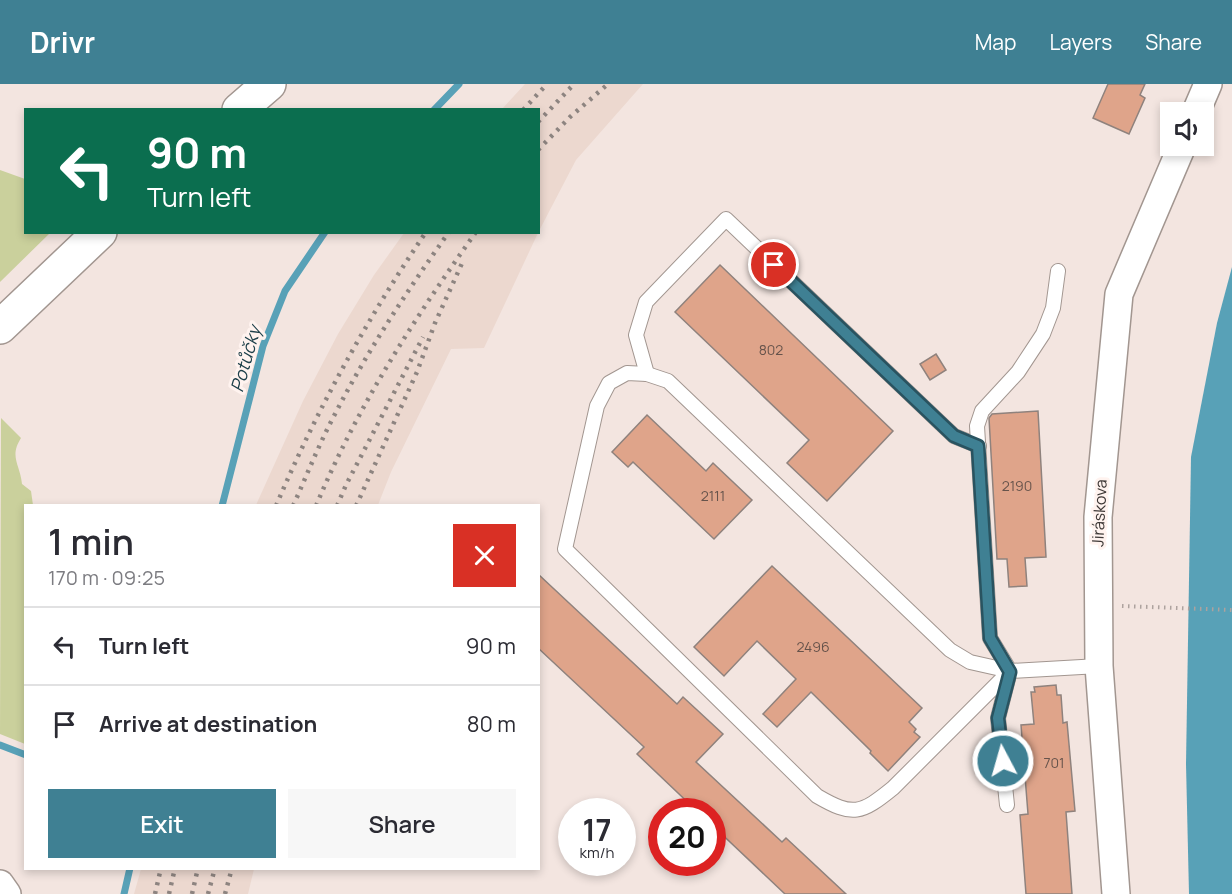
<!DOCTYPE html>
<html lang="en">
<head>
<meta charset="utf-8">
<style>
	:root { --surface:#fff; --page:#f7f7f7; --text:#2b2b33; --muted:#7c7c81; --line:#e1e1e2; --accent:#3f8093 }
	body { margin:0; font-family:Manrope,sans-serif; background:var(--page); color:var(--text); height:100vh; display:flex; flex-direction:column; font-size:22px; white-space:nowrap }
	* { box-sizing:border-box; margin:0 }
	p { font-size:20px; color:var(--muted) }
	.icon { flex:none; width:33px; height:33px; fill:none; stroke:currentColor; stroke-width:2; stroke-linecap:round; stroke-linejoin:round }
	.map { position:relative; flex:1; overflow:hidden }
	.panel { position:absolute; left:24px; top:420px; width:516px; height:366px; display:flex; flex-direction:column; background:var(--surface); border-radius:0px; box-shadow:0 3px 9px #0003 }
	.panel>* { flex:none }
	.top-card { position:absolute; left:24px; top:24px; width:516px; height:126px; border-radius:0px; box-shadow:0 3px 9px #0003; background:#0b6e4f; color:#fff; overflow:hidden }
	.tools { position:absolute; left:1160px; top:18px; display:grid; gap:12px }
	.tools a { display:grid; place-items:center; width:54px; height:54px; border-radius:0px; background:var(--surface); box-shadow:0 3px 9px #0003; font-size:30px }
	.speed { position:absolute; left:558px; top:714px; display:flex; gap:12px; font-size:30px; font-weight:700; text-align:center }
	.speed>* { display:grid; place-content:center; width:78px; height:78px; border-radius:50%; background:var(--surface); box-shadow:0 3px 9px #0003; line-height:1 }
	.speed small { font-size:15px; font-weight:400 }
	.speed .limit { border:9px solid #d22; background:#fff; color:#111 }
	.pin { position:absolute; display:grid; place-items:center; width:51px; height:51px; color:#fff; margin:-26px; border:3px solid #fff; border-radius:50%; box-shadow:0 2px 6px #0007 }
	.me { position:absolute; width:66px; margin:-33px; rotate:354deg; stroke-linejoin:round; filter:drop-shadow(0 0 4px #0008) }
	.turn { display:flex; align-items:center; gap:21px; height:126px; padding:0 24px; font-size:27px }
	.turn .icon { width:78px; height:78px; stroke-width:2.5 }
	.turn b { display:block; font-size:42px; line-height:51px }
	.round { display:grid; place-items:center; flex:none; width:63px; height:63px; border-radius:0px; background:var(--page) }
	.summary { display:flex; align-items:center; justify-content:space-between; height:102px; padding:0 24px }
	h1 { font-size:36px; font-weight:600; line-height:45px }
	.cta { display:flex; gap:12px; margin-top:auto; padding:12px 24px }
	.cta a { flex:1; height:69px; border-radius:0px; background:var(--accent); color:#fff; font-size:24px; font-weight:600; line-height:69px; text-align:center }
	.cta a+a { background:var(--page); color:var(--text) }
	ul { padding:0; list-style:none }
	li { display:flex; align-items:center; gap:18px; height:78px; padding:0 24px; border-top:2px solid var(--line) }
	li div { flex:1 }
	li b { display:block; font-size:22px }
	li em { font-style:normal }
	header { display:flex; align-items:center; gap:36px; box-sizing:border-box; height:84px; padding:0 30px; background:var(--accent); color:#fff }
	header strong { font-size:28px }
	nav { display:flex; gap:33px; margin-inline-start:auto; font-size:21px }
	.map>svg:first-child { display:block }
	.built { fill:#ecd8cf }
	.green { fill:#cad09c }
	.water { fill:#58a1b7 }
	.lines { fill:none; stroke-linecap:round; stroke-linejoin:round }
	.stream { stroke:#58a1b7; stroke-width:7 }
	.building { fill:#dfa48a; stroke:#8f827d; stroke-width:1.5 }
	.service-casing { stroke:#a29690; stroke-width:16 }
	.minor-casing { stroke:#a29690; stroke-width:30 }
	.primary-casing { stroke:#a29690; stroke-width:36 }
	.path { stroke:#ada29e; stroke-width:4; stroke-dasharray:1.5 4.5; stroke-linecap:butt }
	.service { stroke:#fff; stroke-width:14 }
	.minor { stroke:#fff; stroke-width:27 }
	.primary { stroke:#fff; stroke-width:33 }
	.rail { stroke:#8d8480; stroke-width:4.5; stroke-dasharray:3 6; stroke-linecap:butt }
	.route-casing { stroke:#295360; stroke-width:15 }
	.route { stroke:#3f8093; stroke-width:10 }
	.labels { text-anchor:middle; stroke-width:6; stroke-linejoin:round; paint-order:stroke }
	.number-label { font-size:14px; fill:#66534b }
	.street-label { font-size:16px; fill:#3e3836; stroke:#fff3ef }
	.water-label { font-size:18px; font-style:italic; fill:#1e404a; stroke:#fff3ef }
</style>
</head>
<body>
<header>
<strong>Drivr</strong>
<nav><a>Map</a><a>Layers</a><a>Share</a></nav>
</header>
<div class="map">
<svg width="1232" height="810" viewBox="0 0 1232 810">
	<rect width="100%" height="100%" fill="#f3e5e0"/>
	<g class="built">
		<path d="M525,0h118l-67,76 -37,71 -1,-121 -36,-1z"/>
		<path d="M404,149h134l-54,115 -33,1 -60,123 -13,33h-122l47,-104 35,-67 36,-59z"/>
		<path d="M141,785v-1l113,1 -6,25h-114z"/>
	</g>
	<g class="green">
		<path d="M0,86l25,9 1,53 24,1 -50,49z"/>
		<path d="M1,334l20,20c-12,19 -1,26 1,46l9,7 2,14 -7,1 -1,238 -25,-10z"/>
	</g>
	<path class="water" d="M1232,183v627h-43l-3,-130 5,-307 26,-134z"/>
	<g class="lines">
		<g class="stream">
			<path d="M434,26l25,-26"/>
			<path d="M222,422l41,-160 22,-55 40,-59"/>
			<path d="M0,661l26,10"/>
			<path d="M124,810l6,-26"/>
		</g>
	</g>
	<g class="building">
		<path d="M1108,0h37l-5,11 5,3 -16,36 -36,-16z"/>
		<path d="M720,181l173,166 -66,70 -40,-38 22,-23 -134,-128z"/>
		<path d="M936,270l10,16 -16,10 -10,-16z"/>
		<path d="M1038,327l8,146 -21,1 2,28 -18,1 -2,-28h-10l-8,-141 3,-4z"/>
		<path d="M647,331l59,56 7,-8 39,37 -38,39 -81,-77 -5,5 -16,-15z"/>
		<path d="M772,482l150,142 -13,14 7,7 -2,3 6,5 -32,34 -18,-18 1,-2 -60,-59 -34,35 -14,-13 33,-35 -39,-38 -33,35 -30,-29z"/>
		<path d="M538,490l139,130 6,-7 40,37 -27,28 86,80 4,-4 60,56h-61l-73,-69v-13h-14l-61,-58 7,-7 -106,-99z"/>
		<path d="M1056,601l1,10h4l2,28 4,-1 8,89 -9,1 6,82h-46l-6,-79 8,-1 -7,-89 13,-1 -3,-32h4l-1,-5z"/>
	</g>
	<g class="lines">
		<defs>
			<g id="service">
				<path d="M647,290l-11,-39 10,-33 80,-83 228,217 25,10"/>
				<path d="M1010,587l-117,117c-32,26 -40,29 -76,8l-252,-247 32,-143 12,-23 18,-10 20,1 21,7 282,269 20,12 40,9 89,-5"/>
				<path d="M1007,721l-9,-87 12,-47 -20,-33 -13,-212 5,-15 36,-39 25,-38 10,-26 5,-37"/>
			</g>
			<g id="minor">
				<path d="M1196,28l12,-28"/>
				<path d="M0,800l7,10"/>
				<path d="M1116,810l-17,-228 -1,-149 21,-223 63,-148"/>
			</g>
			<g id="primary">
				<path d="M239,26l30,-26"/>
				<path d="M0,243l100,-95"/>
			</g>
		</defs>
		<use href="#service" class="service-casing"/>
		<use href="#minor" class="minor-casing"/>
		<use href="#primary" class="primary-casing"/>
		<path class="path" d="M1122,522l110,4"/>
		<use href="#service" class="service"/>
		<use href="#minor" class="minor"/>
		<use href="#primary" class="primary"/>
		<g class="rail">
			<path d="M523,26l24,-26"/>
			<path d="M538,38l36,-38"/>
			<path d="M538,66l32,-33 38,-33"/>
			<path d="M276,422c41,-97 91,-187 150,-274"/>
			<path d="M293,422c14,-31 26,-62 42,-92 33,-64 72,-123 114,-182"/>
			<path d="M316,422c41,-99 98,-187 160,-274"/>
			<path d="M337,422l9,-21 77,-148"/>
			<path d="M356,422l61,-134 18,-49 28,-62"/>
			<path d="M155,810l6,-26"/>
			<path d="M169,810l6,-26"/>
			<path d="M192,810l6,-26"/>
			<path d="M208,810l7,-26"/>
			<path d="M225,810l7,-26"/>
		</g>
	</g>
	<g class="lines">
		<defs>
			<path id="route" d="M774,181l180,171 24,10 12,192 20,34 -12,46 5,43"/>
		</defs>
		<use href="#route" class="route-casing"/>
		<use href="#route" class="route"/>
	</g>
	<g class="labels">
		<g class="number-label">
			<text x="771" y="271">802</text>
			<text x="1017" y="407">2190</text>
			<text x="713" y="417">2111</text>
			<text x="813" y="568">2496</text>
			<text x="1054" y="684">701</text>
		</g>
		<g class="street-label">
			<text transform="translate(1099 429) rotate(-87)" y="6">Jiráskova</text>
		</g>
		<g class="water-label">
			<text transform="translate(246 275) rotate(-74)" y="6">Potůčky</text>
		</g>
	</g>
</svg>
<div class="tools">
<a><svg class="icon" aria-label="sound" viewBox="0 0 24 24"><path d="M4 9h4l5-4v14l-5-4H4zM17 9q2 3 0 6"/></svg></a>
</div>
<div class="speed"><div>17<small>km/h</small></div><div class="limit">20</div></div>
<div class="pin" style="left:774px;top:181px;background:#d93025"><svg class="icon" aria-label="arrive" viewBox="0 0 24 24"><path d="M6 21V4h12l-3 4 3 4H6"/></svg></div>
<svg class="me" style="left:1003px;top:677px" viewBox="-20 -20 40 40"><circle r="17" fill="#3f8093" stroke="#fff" stroke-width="3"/><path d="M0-11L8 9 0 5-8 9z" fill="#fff"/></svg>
<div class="top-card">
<div class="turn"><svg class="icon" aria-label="left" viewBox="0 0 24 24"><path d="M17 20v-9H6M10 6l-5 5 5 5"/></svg><div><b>90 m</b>Turn left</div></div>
</div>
<section class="panel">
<div class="summary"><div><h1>1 min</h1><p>170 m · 09:25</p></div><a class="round" style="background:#d93025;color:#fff"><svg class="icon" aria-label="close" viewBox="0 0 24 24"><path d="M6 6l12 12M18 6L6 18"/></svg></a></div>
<ul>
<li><svg class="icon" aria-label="left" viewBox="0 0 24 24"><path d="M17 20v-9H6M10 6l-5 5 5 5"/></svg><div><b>Turn left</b></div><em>90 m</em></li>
<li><svg class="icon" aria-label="arrive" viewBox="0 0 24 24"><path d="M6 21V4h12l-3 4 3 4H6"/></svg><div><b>Arrive at destination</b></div><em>80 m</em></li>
</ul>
<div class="cta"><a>Exit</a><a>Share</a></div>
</section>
</div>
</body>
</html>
